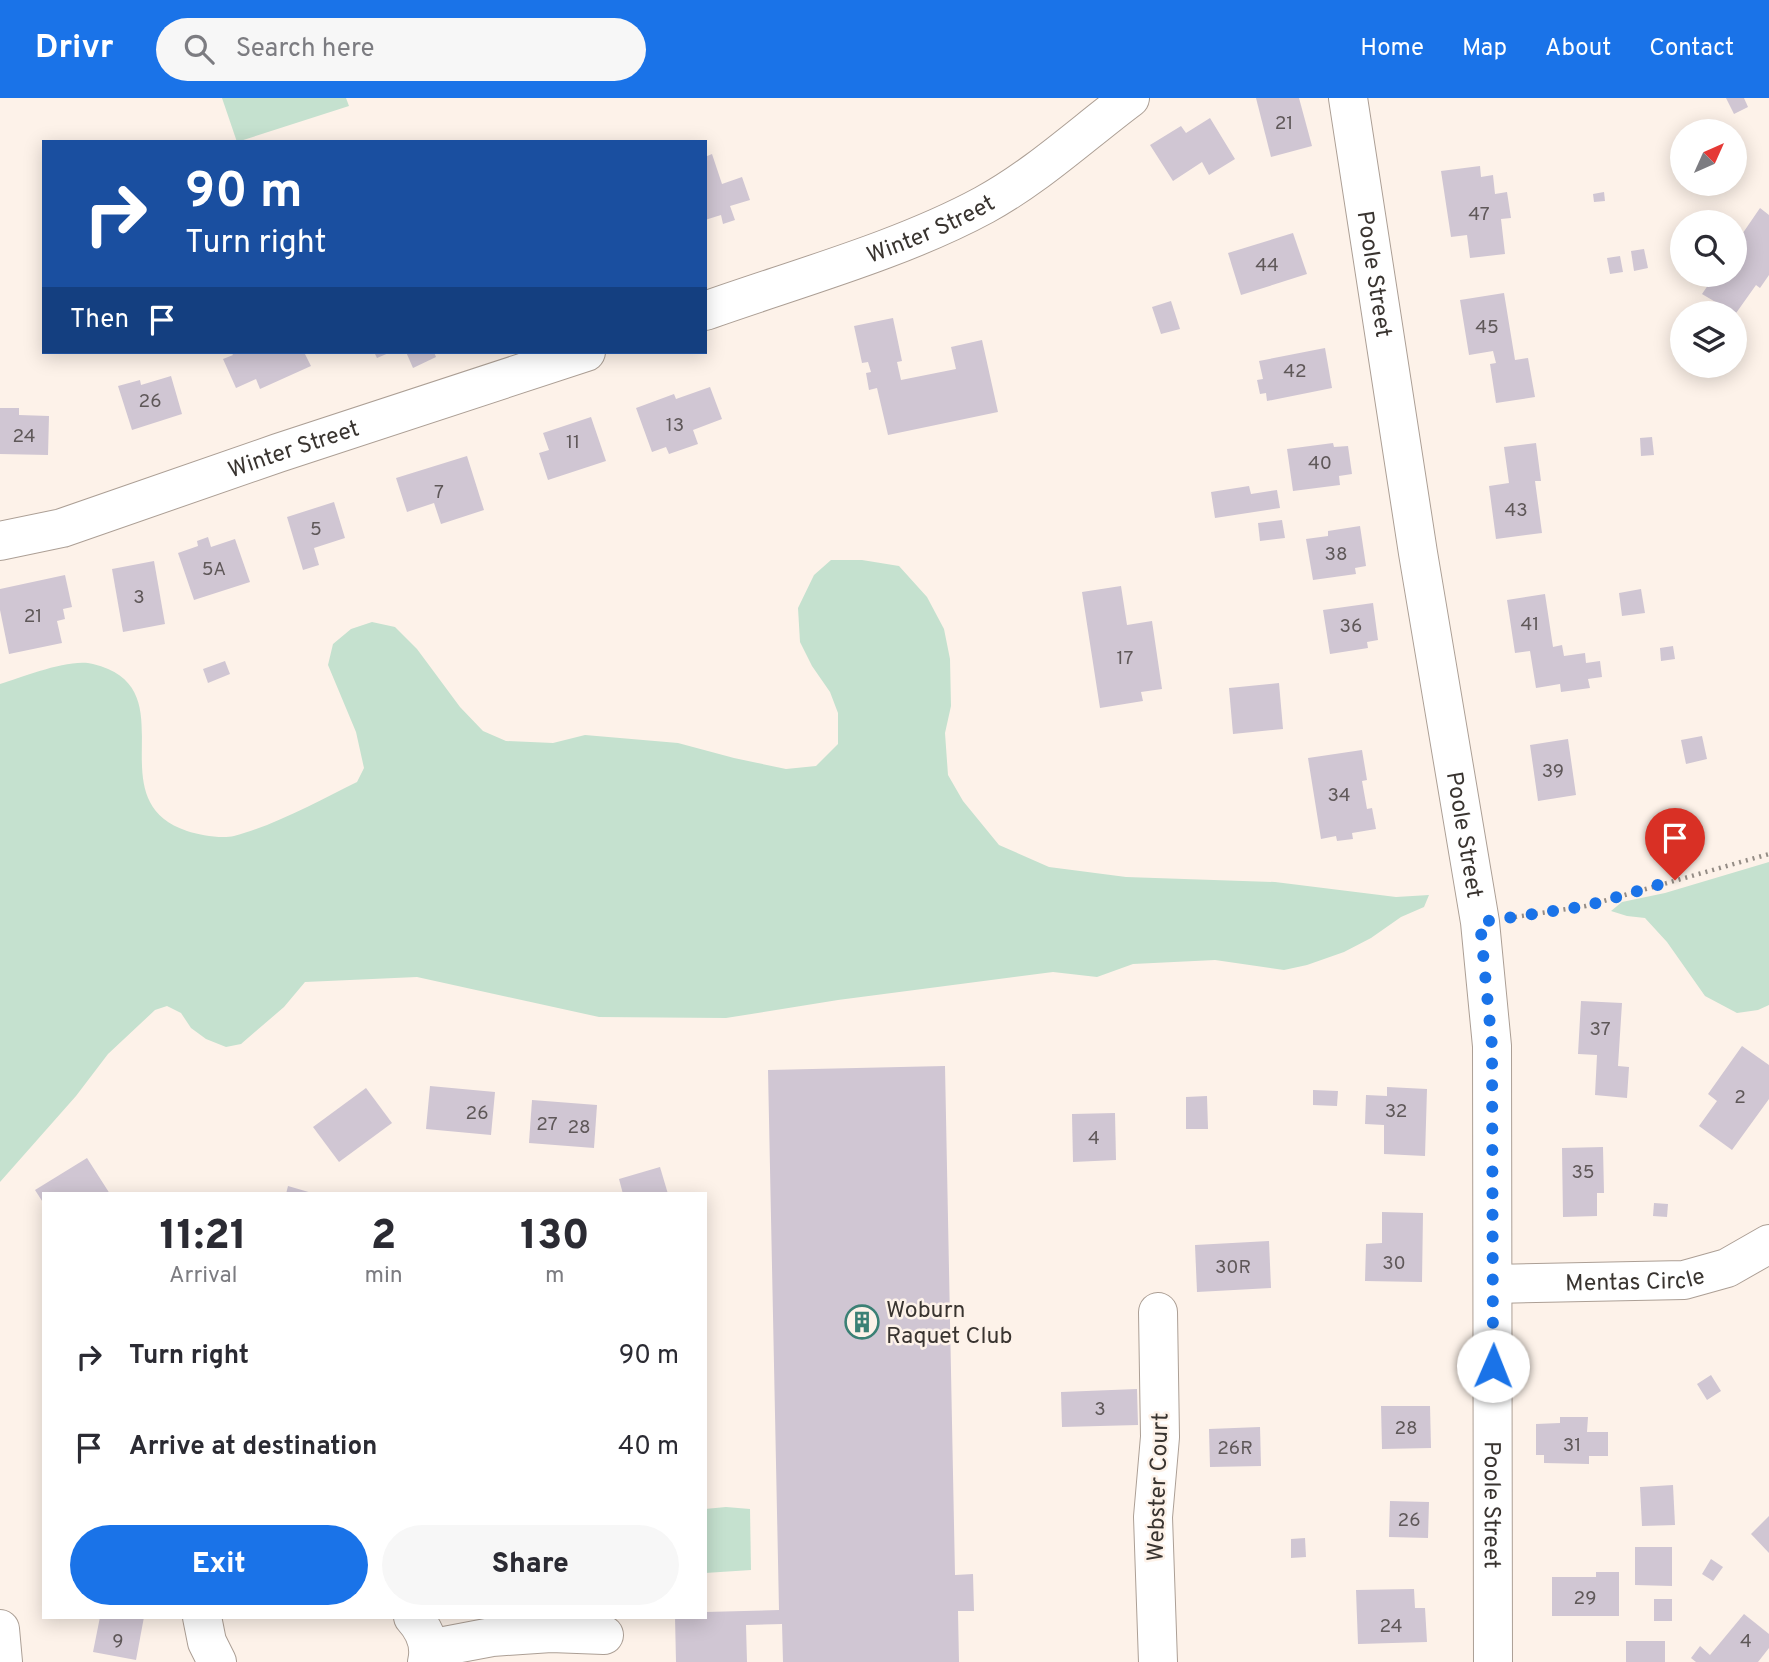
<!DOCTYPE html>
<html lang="en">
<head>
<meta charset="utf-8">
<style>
	:root { --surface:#fff; --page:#f7f7f7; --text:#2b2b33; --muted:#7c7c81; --accent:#1a73e8 }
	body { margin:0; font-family:Overpass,sans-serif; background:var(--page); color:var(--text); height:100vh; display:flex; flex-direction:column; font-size:26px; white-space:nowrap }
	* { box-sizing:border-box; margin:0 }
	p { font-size:23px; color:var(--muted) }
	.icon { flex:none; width:38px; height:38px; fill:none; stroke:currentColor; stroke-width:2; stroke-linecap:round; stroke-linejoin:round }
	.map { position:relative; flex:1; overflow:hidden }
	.drawer { position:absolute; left:42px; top:1094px; width:665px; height:427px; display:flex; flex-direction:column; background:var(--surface); border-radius:0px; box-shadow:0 4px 18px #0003 }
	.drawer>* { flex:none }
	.guide { position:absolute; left:42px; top:42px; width:665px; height:214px; border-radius:0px; box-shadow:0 4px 18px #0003; background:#1a4fa0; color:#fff; overflow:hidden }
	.needle { width:46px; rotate:45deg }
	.controls { position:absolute; left:1670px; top:21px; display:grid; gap:14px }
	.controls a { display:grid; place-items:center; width:77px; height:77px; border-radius:50%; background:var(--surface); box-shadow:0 4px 18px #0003; font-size:35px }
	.pin { position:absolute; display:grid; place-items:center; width:60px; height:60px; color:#fff; margin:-72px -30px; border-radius:50% 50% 50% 0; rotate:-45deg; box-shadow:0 0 7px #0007 }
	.pin .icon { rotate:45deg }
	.me { position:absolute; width:77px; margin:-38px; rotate:1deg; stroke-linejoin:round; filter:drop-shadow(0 0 5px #0008) }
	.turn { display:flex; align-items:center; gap:24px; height:147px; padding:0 28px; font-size:32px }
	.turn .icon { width:91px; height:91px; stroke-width:2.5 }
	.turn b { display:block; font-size:49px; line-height:60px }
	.then { display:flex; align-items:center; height:66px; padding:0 28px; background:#0003; gap:14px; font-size:26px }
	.eta { display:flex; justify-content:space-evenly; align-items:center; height:119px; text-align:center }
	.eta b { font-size:42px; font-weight:800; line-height:49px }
	.primary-button { display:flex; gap:14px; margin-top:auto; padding:14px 28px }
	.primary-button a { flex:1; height:80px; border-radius:42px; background:var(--accent); color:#fff; font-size:28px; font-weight:800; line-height:80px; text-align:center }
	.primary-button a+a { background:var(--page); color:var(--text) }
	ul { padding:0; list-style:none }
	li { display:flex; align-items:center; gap:21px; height:91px; padding:0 28px }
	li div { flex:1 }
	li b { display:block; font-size:26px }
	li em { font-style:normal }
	header { display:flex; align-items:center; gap:42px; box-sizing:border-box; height:98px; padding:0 35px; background:var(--accent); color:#fff }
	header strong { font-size:33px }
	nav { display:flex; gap:38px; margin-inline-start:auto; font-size:24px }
	.search { width:490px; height:63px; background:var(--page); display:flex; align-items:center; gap:18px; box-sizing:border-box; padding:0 24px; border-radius:38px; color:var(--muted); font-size:26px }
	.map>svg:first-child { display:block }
	.green { fill:#c5e1cf }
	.building { fill:#d0c6d3 }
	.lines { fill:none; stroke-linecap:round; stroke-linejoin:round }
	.minor-casing { stroke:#ac9f95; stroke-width:40 }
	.path { stroke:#948c85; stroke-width:4.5; stroke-dasharray:2 5; stroke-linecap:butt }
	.minor { stroke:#fff; stroke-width:38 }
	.route { stroke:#1a73e8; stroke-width:12; stroke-dasharray:0 21.6 }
	.labels { text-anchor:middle; stroke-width:5; stroke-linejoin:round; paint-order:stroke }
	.number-label { font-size:19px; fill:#5f5859 }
	.street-label { font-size:23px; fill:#393430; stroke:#fdf2e9 }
	.poi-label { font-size:23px; fill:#393430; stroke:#fdf2e9; text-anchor:start }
</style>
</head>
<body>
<header>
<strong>Drivr</strong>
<div class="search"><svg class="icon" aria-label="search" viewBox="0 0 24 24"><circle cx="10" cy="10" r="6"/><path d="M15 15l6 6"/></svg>Search here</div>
<nav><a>Home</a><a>Map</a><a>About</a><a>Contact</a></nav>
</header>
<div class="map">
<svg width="1769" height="1564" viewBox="0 0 1769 1564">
	<rect width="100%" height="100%" fill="#fdf2e9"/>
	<g class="green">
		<path d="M222,0h124l3,8 -112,36z"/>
		<path d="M831,462h31l37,6 28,31 17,32 6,30 1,47 -6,27 3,42 15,26 36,44 50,22 77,10 149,5 121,15 33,-2 -5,12 -23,10 -30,21 -27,14 -37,13 -23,5 -69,-10 -82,4 -36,13 -44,-5 -215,28 -112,18 -127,-1 -182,-40 -112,5 -21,25 -43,37 -15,3 -20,-8 -15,-11 -10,-15 -14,-7 -12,4 -47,44 -32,42 -76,86v-498c24,-7 69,-26 93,-20 98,24 1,135 94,167 13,4 34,8 47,5 39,-10 87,-36 123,-54l7,-14 -8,-36 -28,-67 5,-21 18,-15 21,-7 23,5 22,22 43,58 23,24 23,10 47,2 32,-8 93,8 56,15 52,11 30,-3 22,-22v-31l-8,-21 -18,-26 -12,-24 -2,-34 16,-33z"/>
		<path d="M1769,764v143l-11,5 -21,3 -32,-17 -38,-54 -22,-24 -18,-2 -16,-5 11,-9 43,-9z"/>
		<path d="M726,1409l24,2 1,61 -46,3v-64z"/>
	</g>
	<g class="building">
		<path d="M1256,0h43l13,48 -41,11z"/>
		<path d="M1726,0h18l4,9 -14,7z"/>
		<path d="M1210,20l25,41 -26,16 -7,-13 -29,19 -23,-36 31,-19 5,7z"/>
		<path d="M712,56l10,30 20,-7 8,23 -20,6 5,14 -12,4 -2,-9 -16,5v-63z"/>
		<path d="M1480,68l1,11 12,-2 2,19 12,-2 4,26 -10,1 4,35 -35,4 -3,-23 -16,2 -10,-66z"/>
		<path d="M1604,94l1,9 -11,1 -1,-8z"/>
		<path d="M1760,110l9,7v60l-9,13 -4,-3 -22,31v-3l-32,-19 13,-19h19v-29z"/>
		<path d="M1293,135l14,41 -66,21 -13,-42z"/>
		<path d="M1644,151l4,19 -14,3 -3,-20z"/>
		<path d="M1620,158l3,16 -13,2 -3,-16z"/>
		<path d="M1504,195l11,67 13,-2 7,39 -39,6 -6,-39 6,-1 -3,-12 -24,4 -9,-55z"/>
		<path d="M1171,203l9,28 -19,5 -9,-27z"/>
		<path d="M893,220l9,43 -5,1 4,18 55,-11 -5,-22 31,-7 16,72 -110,23 -11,-47 -8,2 -3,-17 5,-1 -3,-10 -6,1 -8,-37z"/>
		<path d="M1325,250l7,40 -65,13 -1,-8 -6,1 -3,-14 6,-1 -4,-18z"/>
		<path d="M231,254h73l7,14 -51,23 -4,-10 -20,9 -13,-29 10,-4z"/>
		<path d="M374,254h17l-14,6z"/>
		<path d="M406,254h28l2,5 -23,11z"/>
		<path d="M171,278l11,38 -50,16 -14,-44 22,-6 1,5z"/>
		<path d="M710,289l12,32 -29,11 5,14 -29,10 -3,-7 -14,5 -16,-44 38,-14 2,5z"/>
		<path d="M0,310h19v7l30,1 -1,39 -48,-1z"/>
		<path d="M591,319l15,44 -58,19 -9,-27 10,-3 -6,-17z"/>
		<path d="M1652,339l2,18 -13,1 -1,-18z"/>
		<path d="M1333,345l1,4 14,-1 4,28 -13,2 1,9 -47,6 -6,-42z"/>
		<path d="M1536,345l5,38h-6l7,52 -46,6 -7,-53 20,-3 -5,-36z"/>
		<path d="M467,358l17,54 -43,14 -7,-21 -27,9 -11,-34z"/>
		<path d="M1249,388l2,8 26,-4 3,18 -65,10 -4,-26z"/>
		<path d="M334,404l11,36 -31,10 5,17 -16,5 -16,-53z"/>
		<path d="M1282,422l3,18 -25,3 -2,-18z"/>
		<path d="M1360,428l6,40 -11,2 1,6 -43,6 -7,-41 22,-3v-5z"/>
		<path d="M208,439l3,10 24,-8 15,43 -56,18 -16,-47 20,-7 -1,-5z"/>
		<path d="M154,463l11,63 -42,8 -11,-63z"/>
		<path d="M65,477l7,32 -9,2 2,10 -8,2 5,22 -53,11 -9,-44v-21z"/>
		<path d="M1121,488l6,39 25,-4 10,68 -21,3 2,9 -43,7 -18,-116z"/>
		<path d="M1641,491l4,24 -23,3 -3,-23z"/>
		<path d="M1545,496l8,53 9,-2 2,11 21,-3 1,10 14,-2 2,16 -14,2 2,9 -29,4 -1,-8 -24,4 -6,-37 -15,2 -8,-53z"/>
		<path d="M1373,505l5,37 -11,2 1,6 -38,6 -7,-44z"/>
		<path d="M1673,548l2,13 -14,2 -1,-13z"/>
		<path d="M225,563l5,13 -22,9 -5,-14z"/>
		<path d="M1279,585l4,46 -50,5 -4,-46z"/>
		<path d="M1702,638l5,23 -21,5 -5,-24z"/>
		<path d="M1568,641l8,56 -38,6 -8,-56z"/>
		<path d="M1362,652l5,30 -5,1 5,28 5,-1 4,21 -24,4 1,6 -16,2 -1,-5 -15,3 -13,-81z"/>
		<path d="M1581,903l41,2 -4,63 11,1 -2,31 -32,-3 2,-40 -19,-1z"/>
		<path d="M1742,948l27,19v34l-37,51 -33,-24 18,-25 -9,-7z"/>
		<path d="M945,968l10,509 18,-1 1,37h-16l1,51h-176l-1,-38 -36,1 1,37h-71l-1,-45h30v-5l74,-2 -11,-540z"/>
		<path d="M430,988l65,6 -4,43 -65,-6z"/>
		<path d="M1387,989l40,2 -2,67 -41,-2v-29l-19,-1 1,-29 21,1z"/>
		<path d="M366,990l26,35 -53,39 -26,-35z"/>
		<path d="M1313,992l25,1 -1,15 -24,-1z"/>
		<path d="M1207,998l1,33h-22v-32z"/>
		<path d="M532,1002l65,5 -3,43 -65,-5z"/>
		<path d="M1115,1015l1,47 -43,2 -1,-48z"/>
		<path d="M1603,1049l1,46h-7v23l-34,1 -1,-69z"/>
		<path d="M87,1060l23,36h-66v10l-9,-14z"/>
		<path d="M660,1069l8,27h-45l-4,-15z"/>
		<path d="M288,1088l24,7v1h-26z"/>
		<path d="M1654,1105l14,1 -1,13 -14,-1z"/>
		<path d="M1382,1114l41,1 -1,69 -57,-1 1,-37 16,-1z"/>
		<path d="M1269,1143l2,47 -74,4 -2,-47z"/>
		<path d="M1711,1277l10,16 -14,9 -10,-16z"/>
		<path d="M1137,1291l1,36 -76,2 -1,-35z"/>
		<path d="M1381,1308h49l1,42 -49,1z"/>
		<path d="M1560,1319h28l-1,15h21v24h-19v8l-45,-1v-8h-8v-31l24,-1z"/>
		<path d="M1260,1329l1,39 -51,1 -1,-38z"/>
		<path d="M1673,1387l2,40 -33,1 -2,-39z"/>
		<path d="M1390,1403l39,1 -1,36 -39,-1z"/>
		<path d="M1769,1418v37l-18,-19z"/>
		<path d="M1305,1440l1,19 -15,1v-19z"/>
		<path d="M1635,1449h37v39l-37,-1z"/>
		<path d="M1711,1461l12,8 -10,14 -11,-7z"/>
		<path d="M1596,1474h23v44h-67v-39h44z"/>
		<path d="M1414,1491l1,19h10l2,34 -69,2 -2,-54z"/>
		<rect x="1654" y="1501" width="18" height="22"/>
		<path d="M1744,1516l25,20v14l-11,14h-62l-5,-4 9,-12 10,9z"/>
		<path d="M100,1519h44l-8,43 -43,-8z"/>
		<rect x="1626" y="1543" width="39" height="21"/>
	</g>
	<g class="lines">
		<defs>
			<g id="minor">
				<path id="s1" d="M1348,0l70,455 62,369 12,124 1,616"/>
				<path id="s2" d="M705,213c90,-32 196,-61 279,-106 53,-29 98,-71 146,-107"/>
				<path id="s3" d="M0,443l62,-13 216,-75 308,-101"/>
				<path id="s4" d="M1493,1186l191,-4 43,-12 42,-24"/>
				<path d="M1158,1214l2,125 -7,80 5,145"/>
				<path d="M202,1519l5,25 10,20"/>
				<path d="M413,1519c12,13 18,28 14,45"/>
				<path d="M0,1531l3,33"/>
				<path d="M429,1551l63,-12 59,-4 53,2"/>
			</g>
		</defs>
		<use href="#minor" class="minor-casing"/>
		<path class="path" d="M1515,819l71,-11 183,-52"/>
		<use href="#minor" class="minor"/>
	</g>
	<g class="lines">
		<path class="route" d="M1493,1268l-1,-320 -12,-124 106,-16 89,-26"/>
	</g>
	<defs>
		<symbol id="building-ring" viewBox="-11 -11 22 22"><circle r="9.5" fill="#fdf2e9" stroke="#3b8075" stroke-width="1.5"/><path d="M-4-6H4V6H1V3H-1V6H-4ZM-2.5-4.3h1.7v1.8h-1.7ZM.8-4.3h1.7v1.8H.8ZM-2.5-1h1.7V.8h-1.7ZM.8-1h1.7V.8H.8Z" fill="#3b8075"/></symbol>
	</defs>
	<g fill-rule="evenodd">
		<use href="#building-ring" x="843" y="1205" width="38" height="38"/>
	</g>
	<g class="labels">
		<g class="number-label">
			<text x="1284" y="31">21</text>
			<text x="1479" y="122">47</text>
			<text x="1267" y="173">44</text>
			<text x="1487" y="235">45</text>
			<text x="1295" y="279">42</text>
			<text x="150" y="309">26</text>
			<text x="675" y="333">13</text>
			<text x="24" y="344">24</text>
			<text x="573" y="350">11</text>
			<text x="1320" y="371">40</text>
			<text x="439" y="400">7</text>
			<text x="1516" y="418">43</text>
			<text x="316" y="437">5</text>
			<text x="1336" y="462">38</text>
			<text x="214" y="477">5A</text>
			<text x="139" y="505">3</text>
			<text x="33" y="524">21</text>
			<text x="1530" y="532">41</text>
			<text x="1351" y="534">36</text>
			<text x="1125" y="566">17</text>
			<text x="1553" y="679">39</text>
			<text x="1339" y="703">34</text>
			<text x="1600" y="937">37</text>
			<text x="1740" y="1005">2</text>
			<text x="1396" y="1019">32</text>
			<text x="477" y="1021">26</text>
			<text x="547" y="1032">27</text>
			<text x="579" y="1035">28</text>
			<text x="1094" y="1046">4</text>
			<text x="1583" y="1080">35</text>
			<text x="1394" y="1171">30</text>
			<text x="1233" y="1175">30R</text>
			<text x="1100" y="1317">3</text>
			<text x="1406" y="1336">28</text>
			<text x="1572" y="1353">31</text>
			<text x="1235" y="1356">26R</text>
			<text x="1409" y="1428">26</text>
			<text x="1585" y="1506">29</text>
			<text x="1391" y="1534">24</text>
			<text x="118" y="1549">9</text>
			<text x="1746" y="1549">4</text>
		</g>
		<g class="street-label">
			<text dy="8" stroke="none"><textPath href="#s2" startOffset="240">Winter Street</textPath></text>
			<text dy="8" stroke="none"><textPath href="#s1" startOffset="178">Poole Street</textPath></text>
			<text dy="8" stroke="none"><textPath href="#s3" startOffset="308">Winter Street</textPath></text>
			<text dy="8" stroke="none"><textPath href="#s1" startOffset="746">Poole Street</textPath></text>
			<text dy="8" stroke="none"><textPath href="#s4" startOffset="142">Mentas Circle</textPath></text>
			<text transform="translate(1157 1389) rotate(-88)" y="8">Webster Court</text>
			<text dy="8" stroke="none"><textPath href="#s1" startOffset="1418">Poole Street</textPath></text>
		</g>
		<g class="poi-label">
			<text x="886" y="1219">Woburn<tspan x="886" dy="26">Raquet Club</tspan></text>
		</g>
	</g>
</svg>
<div class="controls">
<a><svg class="needle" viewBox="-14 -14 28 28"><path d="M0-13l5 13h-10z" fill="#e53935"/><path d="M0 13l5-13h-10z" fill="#7c7c81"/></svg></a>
<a><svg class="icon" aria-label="search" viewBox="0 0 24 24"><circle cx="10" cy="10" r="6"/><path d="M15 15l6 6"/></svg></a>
<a><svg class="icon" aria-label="layers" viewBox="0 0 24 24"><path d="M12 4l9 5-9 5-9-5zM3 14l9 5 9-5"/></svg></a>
</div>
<div class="pin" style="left:1675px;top:782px;background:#d93025"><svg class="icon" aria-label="arrive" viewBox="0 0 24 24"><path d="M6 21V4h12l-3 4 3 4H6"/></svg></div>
<svg class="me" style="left:1493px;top:1268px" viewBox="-20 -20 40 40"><circle r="19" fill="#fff"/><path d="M0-13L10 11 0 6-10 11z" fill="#1a73e8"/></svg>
<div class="guide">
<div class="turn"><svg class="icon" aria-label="right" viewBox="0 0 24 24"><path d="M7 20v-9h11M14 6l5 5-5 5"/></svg><div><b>90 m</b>Turn right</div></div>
<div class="then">Then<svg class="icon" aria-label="arrive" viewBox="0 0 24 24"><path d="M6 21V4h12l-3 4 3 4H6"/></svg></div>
</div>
<section class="drawer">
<div class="eta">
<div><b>11:21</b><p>Arrival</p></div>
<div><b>2</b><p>min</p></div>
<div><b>130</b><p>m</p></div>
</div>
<ul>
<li><svg class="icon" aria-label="right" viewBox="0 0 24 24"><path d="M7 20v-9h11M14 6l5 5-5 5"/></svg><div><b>Turn right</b></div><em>90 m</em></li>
<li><svg class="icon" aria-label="arrive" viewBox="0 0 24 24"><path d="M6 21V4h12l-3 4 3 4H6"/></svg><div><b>Arrive at destination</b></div><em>40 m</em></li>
</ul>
<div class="primary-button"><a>Exit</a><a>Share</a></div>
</section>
</div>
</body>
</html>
